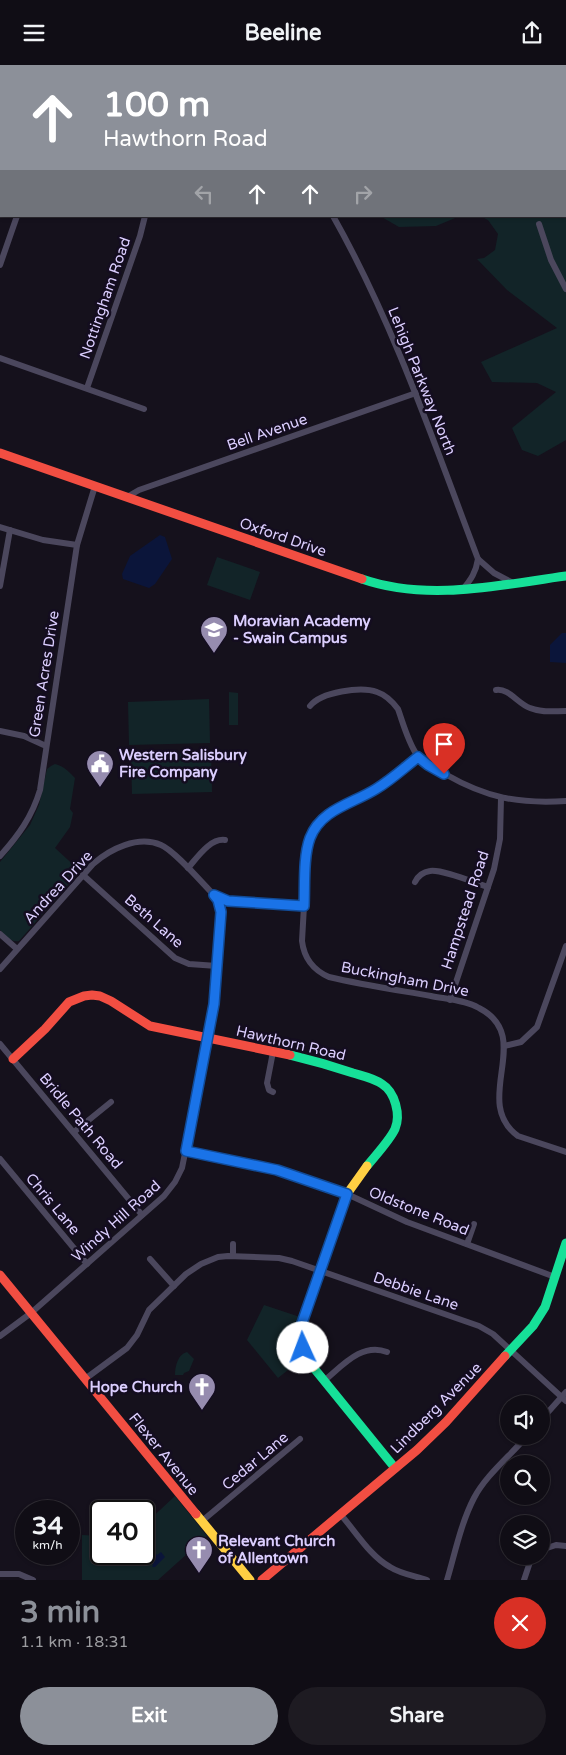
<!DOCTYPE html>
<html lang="en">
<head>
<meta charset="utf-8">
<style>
	:root { --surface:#100d15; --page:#1e1b22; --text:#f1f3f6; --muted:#9c9ca0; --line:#302d34; --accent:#8c9099 }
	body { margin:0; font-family:"Varela Round",sans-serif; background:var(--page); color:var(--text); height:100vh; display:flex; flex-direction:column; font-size:19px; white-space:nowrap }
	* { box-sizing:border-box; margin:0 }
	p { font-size:16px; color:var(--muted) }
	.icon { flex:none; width:28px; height:28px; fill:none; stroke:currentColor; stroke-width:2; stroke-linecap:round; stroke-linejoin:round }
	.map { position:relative; height:1515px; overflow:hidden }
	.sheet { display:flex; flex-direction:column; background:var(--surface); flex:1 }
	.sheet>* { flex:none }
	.guide { position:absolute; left:0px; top:0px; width:566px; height:152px; box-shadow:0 1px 4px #0004,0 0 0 1px var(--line); background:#8c9099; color:#fff; overflow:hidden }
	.controls { position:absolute; left:500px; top:1330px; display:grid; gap:10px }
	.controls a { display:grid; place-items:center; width:50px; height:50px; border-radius:50%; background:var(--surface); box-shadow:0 1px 4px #0004,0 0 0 1px var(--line); font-size:25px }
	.speed { position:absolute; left:15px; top:1435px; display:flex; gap:10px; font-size:25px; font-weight:700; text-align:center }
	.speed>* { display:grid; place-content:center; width:65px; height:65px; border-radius:50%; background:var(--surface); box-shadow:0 1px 4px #0004,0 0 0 1px var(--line); line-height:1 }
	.speed small { font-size:12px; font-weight:400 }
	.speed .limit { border:2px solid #111; border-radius:8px; background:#fff; color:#111 }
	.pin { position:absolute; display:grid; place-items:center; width:42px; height:42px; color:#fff; margin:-51px -21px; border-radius:50% 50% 50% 0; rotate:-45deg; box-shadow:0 0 5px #0007 }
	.pin .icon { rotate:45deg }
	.me { position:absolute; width:55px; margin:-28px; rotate:358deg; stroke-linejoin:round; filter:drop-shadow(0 0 4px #0008) }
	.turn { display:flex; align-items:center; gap:18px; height:105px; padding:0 20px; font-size:22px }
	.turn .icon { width:65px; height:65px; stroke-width:2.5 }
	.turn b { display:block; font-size:35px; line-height:42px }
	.lanes { display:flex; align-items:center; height:48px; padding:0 20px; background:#0003; justify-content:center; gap:25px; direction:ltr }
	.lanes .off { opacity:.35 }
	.round { display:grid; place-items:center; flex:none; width:52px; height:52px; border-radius:26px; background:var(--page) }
	.overview { display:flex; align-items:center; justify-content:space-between; height:85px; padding:0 20px }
	h1 { font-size:30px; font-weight:700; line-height:38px; color:var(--accent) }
	.button { display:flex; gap:10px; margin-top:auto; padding:10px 20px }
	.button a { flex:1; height:58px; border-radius:30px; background:var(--accent); color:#fff; font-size:20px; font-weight:700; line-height:58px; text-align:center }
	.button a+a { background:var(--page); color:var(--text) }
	header { display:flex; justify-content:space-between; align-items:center; height:65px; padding:0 20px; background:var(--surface); font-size:22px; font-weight:700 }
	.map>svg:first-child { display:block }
	.green { fill:#122428 }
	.water { fill:#0b153a }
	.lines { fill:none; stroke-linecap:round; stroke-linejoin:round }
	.river { stroke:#0b153a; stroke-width:10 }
	.street { stroke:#4b475d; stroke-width:6 }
	.fast { stroke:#16e098; stroke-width:9 }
	.slow { stroke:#ffcf43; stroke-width:9 }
	.jam { stroke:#f24e42; stroke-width:9 }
	.route-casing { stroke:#114b97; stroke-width:12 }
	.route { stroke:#1a73e8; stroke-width:9 }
	.labels { text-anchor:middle; stroke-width:5; stroke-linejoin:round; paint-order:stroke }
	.street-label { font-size:15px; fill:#dbcefe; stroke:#140d20 }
	.poi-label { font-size:15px; font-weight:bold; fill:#dbcefe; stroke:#140d20; text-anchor:start }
</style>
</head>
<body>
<header><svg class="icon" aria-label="menu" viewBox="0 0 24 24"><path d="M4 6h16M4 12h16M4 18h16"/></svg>Beeline<svg class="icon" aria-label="share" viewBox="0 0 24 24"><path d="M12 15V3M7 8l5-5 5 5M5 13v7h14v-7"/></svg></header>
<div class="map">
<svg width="566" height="1515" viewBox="0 0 566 1515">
	<rect width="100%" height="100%" fill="#15111c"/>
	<g class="green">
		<path d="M361,0h205v375l-28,16 -16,-6 -10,-22 44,-36 -19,-9 -45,-1 -11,-20 76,-34 -50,-38 -30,-31 7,-1 11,-8 3,-16 -10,-14 -8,-4h85v-150h-205z"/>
		<path d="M380,151h80l-24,10 -37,1z"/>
		<path d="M217,492l43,15 -10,28 -43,-15z"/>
		<path d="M229,627l9,1v32h-9z"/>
		<path d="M209,634l1,44 -81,2 -1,-43z"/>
		<path d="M211,686l1,41 -80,2 -1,-38z"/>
		<path d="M55,699c9,2 14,8 20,14l-5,31 3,4 -3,14 -15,21 25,23 -61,70c-8,2 -14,-6 -19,-11v-68l30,-37 9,-20 8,-36 4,-3z"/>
		<path d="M264,1240l36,12 -3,16 6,25 -25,20 -31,-38z"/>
		<path d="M187,1287l7,7 -5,12 -5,2 -1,2h-8c0,-9 3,-21 12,-23z"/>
		<path d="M175,1431l32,40 -49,44h-76v-45l19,1v18h43v-29z"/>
	</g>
	<g class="water">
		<path d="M160,470l5,2 7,22 -17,25 -6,4 -26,-9 -1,-5 8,-18z"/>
		<path d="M562,568h4v30l-16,-1v-17z"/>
		<path d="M147,1479l10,11 4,-3 4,5 -10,10h-3l1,-2 -7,-8 -7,6 -5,-6 3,-3h7v-6z"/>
	</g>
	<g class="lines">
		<g class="river">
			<path d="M450,0l1,1"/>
			<path d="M565,125l1,1"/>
		</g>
		<g class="street">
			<path d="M116,0v1"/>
			<path d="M243,0l1,1"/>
			<path d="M0,29h1"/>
			<path d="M333,151c61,108 101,227 145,343 -2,13 -7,21 -16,31"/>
			<path d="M539,159l12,36 15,29"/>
			<path d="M0,200l17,-49"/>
			<path d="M0,293l144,51"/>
			<path d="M87,323l53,-152 5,-20"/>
			<path d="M127,432l12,-7 277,-97"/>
			<path d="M0,462l43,13 34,5"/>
			<path d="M478,494l16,14 19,10"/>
			<path d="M0,521l10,-56"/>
			<path d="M496,625c13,-2 22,14 34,18 12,5 24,3 36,3"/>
			<path d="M310,641c11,-14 51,-20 67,-14 9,3 15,9 21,17 5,14 10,33 19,46 7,9 18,14 28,19 42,24 73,30 121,27"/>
			<path d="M0,666l24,5 22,10"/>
			<path d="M418,692l-43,33 -49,26 -12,13 -4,8 -3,16 -5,88c2,17 11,29 27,36 34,8 68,13 102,19 15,3 34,4 48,12 57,29 -9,93 39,128l48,16"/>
			<path d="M0,791c18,-20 32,-39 40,-66l37,-245 18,-59"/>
			<path d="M188,803c9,-10 22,-30 37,-28"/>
			<path d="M83,810l92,83 14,6 28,2"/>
			<path d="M415,817c3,-6 8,-10 15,-11 12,-2 45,12 58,16"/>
			<path d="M0,869l17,15"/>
			<path d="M0,904l93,-105c17,-15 45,-29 68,-19 14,6 41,38 53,50l8,5 82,6"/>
			<path d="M450,935l44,-131 6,-30 1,-41"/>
			<path d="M0,979l142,171"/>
			<path d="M504,981l17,-4 16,-15 29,-81"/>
			<path d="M273,987l-6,31 2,7 4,2"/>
			<path d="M74,1067l37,-30"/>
			<path d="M185,1086l78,16 27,7 57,20 60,28 148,55"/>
			<path d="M0,1094l87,105"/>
			<path d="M233,1179v12"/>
			<path d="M467,1179l7,-20"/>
			<path d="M150,1194l24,27"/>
			<path d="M0,1271l31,-23 133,-117 11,-14 7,-14 26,-129 6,-35 7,-92 -3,-12 -4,-5"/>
			<path d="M85,1314l42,-31 10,-13 12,-25 37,-36 15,-10 17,-7 10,-1 51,2 13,3 187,65 14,8 73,67"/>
			<path d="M325,1315c17,-14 37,-38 62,-28"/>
			<path d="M541,1355l25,-28"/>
			<path d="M341,1450c15,17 29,41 49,52 11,7 25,9 37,13"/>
			<path d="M202,1456l98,-82"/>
			<path d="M541,1485l15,-5 10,1"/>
			<path d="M0,1509h19l14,6"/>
			<path d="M447,1515c8,-27 14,-57 27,-82 12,-23 36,-42 53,-62"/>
			<path d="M524,1515l6,-18 4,-6"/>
		</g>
		<g class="fast">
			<path d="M362,514c66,23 137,6 204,-3"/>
			<path d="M290,990c21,5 42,11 63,18 10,3 21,5 29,11 13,8 19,31 13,45 -5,11 -20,27 -28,37"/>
			<path d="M505,1291l28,-30 12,-19 21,-64"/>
			<path d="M313,1302l82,101"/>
		</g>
		<g class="slow">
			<path d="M313,1302c-10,-13 -13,-28 -11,-44l45,-129 20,-28"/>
			<path d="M196,1449l54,66"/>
		</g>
		<g class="jam">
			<path d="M0,388l362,126"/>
			<path d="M13,994l32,-30 24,-27 15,-6 8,-1 8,1 11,5 39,25 140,29"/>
			<path d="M0,1210l196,239"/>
			<path d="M262,1515l155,-130 29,-28 59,-66"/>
		</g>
	</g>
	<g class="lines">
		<defs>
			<path id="route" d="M303,1283l-3,-9 2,-16 45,-129 -70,-24 -91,-19 28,-147 7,-92 -3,-12 -4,-5 14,6 76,5c1,-20 -1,-49 6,-68 11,-29 42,-34 66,-49 15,-9 28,-21 42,-32l10,8 16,9"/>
		</defs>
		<use href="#route" class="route-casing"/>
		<use href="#route" class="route"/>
	</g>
	<defs>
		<symbol id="school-pin" viewBox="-11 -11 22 30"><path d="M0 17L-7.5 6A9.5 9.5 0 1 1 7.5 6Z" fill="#968caf" stroke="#140d20"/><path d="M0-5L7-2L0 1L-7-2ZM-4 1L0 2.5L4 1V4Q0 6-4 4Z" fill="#fff"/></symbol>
		<symbol id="civic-pin" viewBox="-11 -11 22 30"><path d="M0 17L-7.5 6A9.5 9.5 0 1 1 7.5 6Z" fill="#968caf" stroke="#140d20"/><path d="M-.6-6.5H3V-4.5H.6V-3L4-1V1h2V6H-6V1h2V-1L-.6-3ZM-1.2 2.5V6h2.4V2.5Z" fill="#fff"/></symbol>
		<symbol id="church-pin" viewBox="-11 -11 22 30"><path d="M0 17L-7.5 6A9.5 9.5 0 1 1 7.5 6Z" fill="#968caf" stroke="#140d20"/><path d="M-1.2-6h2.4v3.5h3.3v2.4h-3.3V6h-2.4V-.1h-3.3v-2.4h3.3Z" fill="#fff"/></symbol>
	</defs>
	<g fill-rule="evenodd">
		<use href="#school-pin" x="198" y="549" width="32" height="43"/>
		<use href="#civic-pin" x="84" y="683" width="32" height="43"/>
		<use href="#church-pin" x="186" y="1306" width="32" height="43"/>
		<use href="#church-pin" x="183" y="1469" width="32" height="43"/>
	</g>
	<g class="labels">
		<g class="street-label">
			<text transform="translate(105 233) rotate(-71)" y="5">Nottingham Road</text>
			<text transform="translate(422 316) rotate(68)" y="5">Lehigh Parkway North</text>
			<text transform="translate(267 367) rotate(-19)" y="5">Bell Avenue</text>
			<text transform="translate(283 472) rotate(19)" y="5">Oxford Drive</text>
			<text transform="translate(44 609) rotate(-81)" y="5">Green Acres Drive</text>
			<text transform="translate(58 822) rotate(-47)" y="5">Andrea Drive</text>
			<text transform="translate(465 845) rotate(-72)" y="5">Hampstead Road</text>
			<text transform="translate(154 856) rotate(41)" y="5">Beth Lane</text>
			<text transform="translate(405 914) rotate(11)" y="5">Buckingham Drive</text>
			<text transform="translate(291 978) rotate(13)" y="5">Hawthorn Road</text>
			<text transform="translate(81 1056) rotate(50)" y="5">Bridle Path Road</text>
			<text transform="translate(53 1139) rotate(50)" y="5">Chris Lane</text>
			<text transform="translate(419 1146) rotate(22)" y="5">Oldstone Road</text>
			<text transform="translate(116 1156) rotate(-42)" y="5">Windy Hill Road</text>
			<text transform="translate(416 1226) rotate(19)" y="5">Debbie Lane</text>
			<text transform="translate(436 1343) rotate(-45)" y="5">Lindberg Avenue</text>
			<text transform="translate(164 1389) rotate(51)" y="5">Flexer Avenue</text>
			<text transform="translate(255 1396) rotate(-40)" y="5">Cedar Lane</text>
		</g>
		<g class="poi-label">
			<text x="233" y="561">Moravian Academy<tspan x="233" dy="17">- Swain Campus</tspan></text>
			<text x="119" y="695">Western Salisbury<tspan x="119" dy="17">Fire Company</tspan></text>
			<text x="183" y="1327" text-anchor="end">Hope Church</text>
			<text x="218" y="1481">Relevant Church<tspan x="218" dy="17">of Allentown</tspan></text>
		</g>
	</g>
</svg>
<div class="controls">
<a><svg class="icon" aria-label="sound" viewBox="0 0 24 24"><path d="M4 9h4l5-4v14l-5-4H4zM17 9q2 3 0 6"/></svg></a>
<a><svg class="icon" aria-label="search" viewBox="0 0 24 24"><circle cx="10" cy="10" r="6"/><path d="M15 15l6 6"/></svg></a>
<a><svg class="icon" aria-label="layers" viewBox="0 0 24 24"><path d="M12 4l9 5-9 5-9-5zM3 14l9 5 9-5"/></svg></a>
</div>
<div class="speed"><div>34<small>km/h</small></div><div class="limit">40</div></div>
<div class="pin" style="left:444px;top:709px;background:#d93025"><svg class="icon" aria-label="arrive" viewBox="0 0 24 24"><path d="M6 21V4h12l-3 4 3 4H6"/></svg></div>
<svg class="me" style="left:303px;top:1283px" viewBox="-20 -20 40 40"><circle r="19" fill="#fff"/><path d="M0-13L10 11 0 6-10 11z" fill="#1a73e8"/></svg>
<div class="guide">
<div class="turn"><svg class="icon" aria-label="ahead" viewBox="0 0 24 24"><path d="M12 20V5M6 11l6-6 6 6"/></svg><div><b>100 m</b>Hawthorn Road</div></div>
<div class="lanes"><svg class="icon off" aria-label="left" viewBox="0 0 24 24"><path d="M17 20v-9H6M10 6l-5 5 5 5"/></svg><svg class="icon" aria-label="ahead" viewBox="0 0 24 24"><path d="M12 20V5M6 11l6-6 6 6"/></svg><svg class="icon" aria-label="ahead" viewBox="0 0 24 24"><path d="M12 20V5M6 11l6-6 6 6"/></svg><svg class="icon off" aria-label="right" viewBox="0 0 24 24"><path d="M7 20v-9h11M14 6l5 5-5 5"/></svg></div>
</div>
</div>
<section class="sheet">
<div class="overview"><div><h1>3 min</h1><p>1.1 km · 18:31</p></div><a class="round" style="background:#d93025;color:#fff"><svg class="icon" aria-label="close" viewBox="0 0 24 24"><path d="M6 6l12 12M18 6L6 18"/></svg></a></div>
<div class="button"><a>Exit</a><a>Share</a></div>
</section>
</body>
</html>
